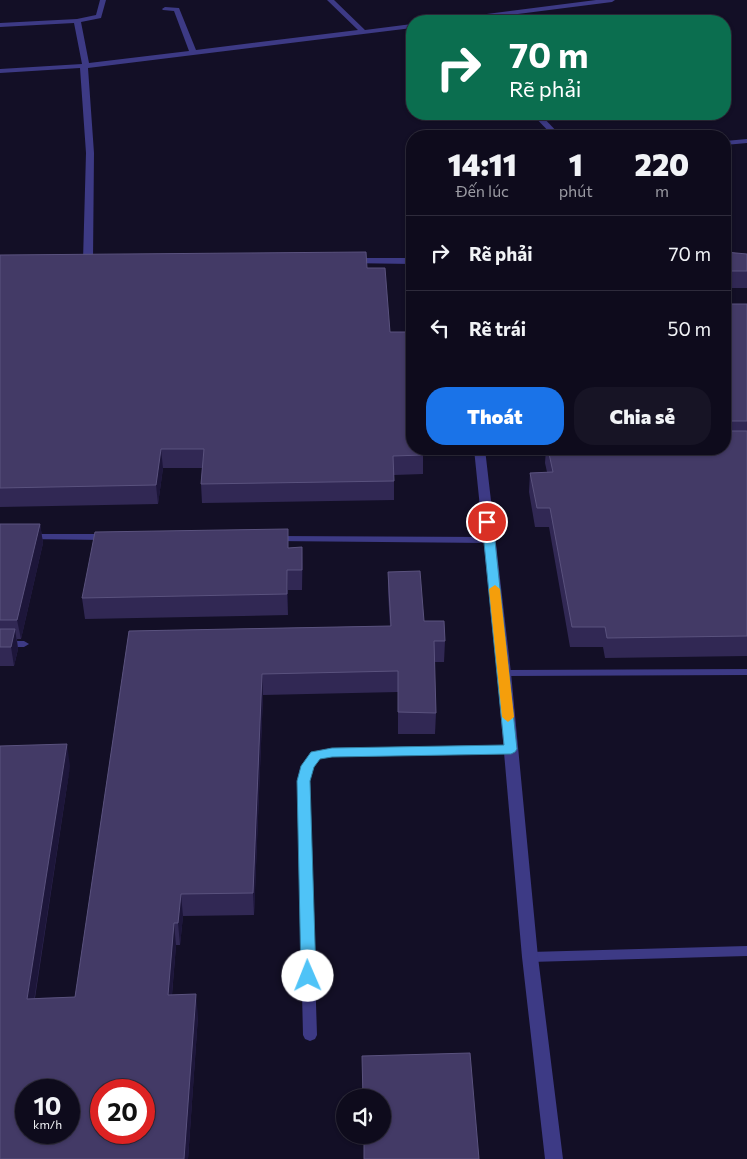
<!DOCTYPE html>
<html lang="vi">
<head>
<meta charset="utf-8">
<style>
	:root { --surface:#0e0b1c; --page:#171425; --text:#f1f3f6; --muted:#9b9ba3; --line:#2e2b3b; --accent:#1a73e8 }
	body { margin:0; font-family:Commissioner,sans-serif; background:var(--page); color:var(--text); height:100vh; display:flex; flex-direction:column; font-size:19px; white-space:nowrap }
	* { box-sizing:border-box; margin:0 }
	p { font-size:16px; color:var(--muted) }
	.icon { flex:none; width:28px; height:28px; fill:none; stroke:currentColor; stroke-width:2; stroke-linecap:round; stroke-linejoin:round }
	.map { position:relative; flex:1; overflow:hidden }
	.details { position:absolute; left:406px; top:130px; width:325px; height:325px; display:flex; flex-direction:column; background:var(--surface); border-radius:20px; box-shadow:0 1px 4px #0004,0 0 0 1px var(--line) }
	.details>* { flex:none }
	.hud { position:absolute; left:406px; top:15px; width:325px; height:105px; border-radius:20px; box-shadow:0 1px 4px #0004,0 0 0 1px var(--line); background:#0b6e4f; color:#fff; overflow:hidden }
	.tools { position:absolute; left:336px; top:1089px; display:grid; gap:10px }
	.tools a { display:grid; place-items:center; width:55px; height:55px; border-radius:50%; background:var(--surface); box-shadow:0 1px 4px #0004,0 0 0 1px var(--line); font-size:25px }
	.speed { position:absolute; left:15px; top:1079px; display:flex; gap:10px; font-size:25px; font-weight:700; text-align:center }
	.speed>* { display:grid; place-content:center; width:65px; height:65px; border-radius:50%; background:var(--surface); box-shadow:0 1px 4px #0004,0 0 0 1px var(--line); line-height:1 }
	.speed small { font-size:12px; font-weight:400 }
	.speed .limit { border:8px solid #d22; background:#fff; color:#111 }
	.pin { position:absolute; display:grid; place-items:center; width:42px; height:42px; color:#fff; margin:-21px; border:2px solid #fff; border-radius:50%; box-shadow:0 1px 5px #0007 }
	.me { position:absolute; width:55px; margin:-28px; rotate:359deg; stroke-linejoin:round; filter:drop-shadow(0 0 4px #0008) }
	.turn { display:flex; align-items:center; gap:18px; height:105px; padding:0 20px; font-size:22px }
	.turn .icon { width:65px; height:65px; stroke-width:2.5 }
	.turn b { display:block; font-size:35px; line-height:42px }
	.eta { display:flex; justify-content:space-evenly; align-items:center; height:85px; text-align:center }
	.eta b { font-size:30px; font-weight:800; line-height:35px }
	.cta { display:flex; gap:10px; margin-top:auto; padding:10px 20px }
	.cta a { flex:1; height:58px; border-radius:20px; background:var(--accent); color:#fff; font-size:20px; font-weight:800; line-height:58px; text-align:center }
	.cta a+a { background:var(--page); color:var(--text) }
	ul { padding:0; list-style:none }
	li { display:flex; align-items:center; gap:15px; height:75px; padding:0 20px; border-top:1px solid var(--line) }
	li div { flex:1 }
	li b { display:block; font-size:19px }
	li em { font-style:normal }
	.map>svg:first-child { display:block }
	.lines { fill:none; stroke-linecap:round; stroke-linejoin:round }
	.service { fill:#3d3a85; fill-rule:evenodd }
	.minor { fill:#3d3a85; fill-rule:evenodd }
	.wall { fill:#312854 }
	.shaded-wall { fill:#1d163a }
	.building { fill:#433a66; stroke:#5a527e; fill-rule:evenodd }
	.route { fill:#4fc3f7; stroke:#337fa1 }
	.slow { fill:#f59e0b }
</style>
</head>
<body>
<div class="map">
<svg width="747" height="1159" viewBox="0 0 747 1159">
	<rect width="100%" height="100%" fill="#130f26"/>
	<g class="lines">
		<g class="service">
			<path d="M28,534h78l5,3 -5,3 -81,-1 -2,-2z"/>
			<path d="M276,536l213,1 5,3 -5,3 -216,-2 -2,-2 2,-2z"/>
			<path d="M0,641h24l5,3 -5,3h-24z"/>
			<path d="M747,669v6l-243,1 -5,-3 5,-3z"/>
			<path d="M511,745l4,1 2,3 -2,3 -183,4 -12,2 -8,9 -3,14 8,254 -2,4 -5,2 -5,-2 -2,-4 -6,-254 4,-15 11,-14 20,-4z"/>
			<path d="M747,946v10l-217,6 -5,-1 -1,-4 1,-4 5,-1z"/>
		</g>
		<g class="minor">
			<path d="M100,0h6l-5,18 -20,4 8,41 100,-12 -15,-40 -11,-1 -1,-1 3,-2 14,1 17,42 162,-20 -31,-30h7l31,30 47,-6v4l-324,40 6,85 -1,108 -5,3 -5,-3 3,-108 -6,-85 -80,5v-4l82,-5 -8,-41 -74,4v-4l77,-4 19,-4z"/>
			<path d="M596,0h19l-3,2 -150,19h-18l4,-2z"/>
			<path d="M532,114h8l21,22h-8z"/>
			<path d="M747,139v4l-22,2v-4z"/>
			<path d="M350,258h62v6l-65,-1v-4z"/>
			<path d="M474,449h11l26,224 27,284 25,202h-18l-23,-202 -25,-284z"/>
		</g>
	</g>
	<g class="wall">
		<path d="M725,252l22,2v34h-22z"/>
		<path d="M0,255l367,13 23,64 33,123v19l-29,1v25l-192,3 -1,-19 1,-16h-39l-5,36 -158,3z"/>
		<path d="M725,304h22v352l-142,2 -2,-11h-33l-21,-120h-14l-6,-35 1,-19 17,-1 -2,-9 1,-14h179z"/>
		<path d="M0,524h40l3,19 -22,96h-4l1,10 -4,17h-14z"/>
		<path d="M302,547v43h-14v25l-203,4 -3,-21 207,-50z"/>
		<path d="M388,572l36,49 21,20 -1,21h-10l2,51 -1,21h-37v-42l-135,3 -9,220 -71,1 -3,29h-4l-4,50 26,21 -10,143h-188l70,-393 -35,232 40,-1 54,-366 261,-5 -2,-34z"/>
	</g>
	<g class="shaded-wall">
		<path d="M161,449l2,19 -5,36 -2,-19z"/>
		<path d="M40,524l3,19 -22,96 -4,-19z"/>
		<path d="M302,547l1,21 -1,22z"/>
		<path d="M287,570l1,20v25l-1,-21z"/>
		<path d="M15,629l3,20 -4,17 -3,-19z"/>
		<path d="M262,674l1,21 -9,220 -1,-22z"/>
		<path d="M67,744l3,22 -39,254 -4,-21z"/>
		<path d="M181,894l2,22 -3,29 -2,-22z"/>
		<path d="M174,923l2,22 -6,72 -2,-22z"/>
		<path d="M196,994l2,22 -10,143h-4z"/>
	</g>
	<g class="building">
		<path d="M366,252l1,16h18l5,64h22v117h11v6l-30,1 1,25 -193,3 3,-35h-43l-5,36 -156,3v-233z"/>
		<path d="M725,252l22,2v17h-22z"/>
		<path d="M725,304h22v117h-19l-2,2 2,8h19v205l-140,2 -2,-11h-33l-22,-119h-13l-7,-35 23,-1 -5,-23h177z"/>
		<path d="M0,524h40l-23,96h-17z"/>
		<path d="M288,529v19l14,-1v23h-15v24l-205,4 13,-66z"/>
		<path d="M420,571l4,50h20l1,20h-11l2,72 -38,-1v-41l-136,3 -9,219 -72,1 -3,29h-4l-6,72 28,-1 -12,165h-184v-413l67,-2 -40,255 48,-2 54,-366 262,-5 -3,-54zM26,1090h43v42h-43zM101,1090h43v42h-43z"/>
		<path d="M0,629h15l-4,18h-11z"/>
		<path d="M470,1053l9,106h-115v-24h18v-37h-19l-1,-42z"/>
	</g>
	<path class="route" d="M487,519l6,3 24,227 -2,3 -4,2 -179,3 -12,2 -6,8 -4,14 6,195 -3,4 -5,2 -5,-2 -2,-4 -4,-195 4,-15 10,-14 21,-4 172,-3 -22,-223z"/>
	<path class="slow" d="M495,585l5,4 14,128 -6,5 -6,-5 -13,-128z"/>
</svg>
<div class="tools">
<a><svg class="icon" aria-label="sound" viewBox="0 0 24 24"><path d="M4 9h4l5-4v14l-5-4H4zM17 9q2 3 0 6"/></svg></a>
</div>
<div class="speed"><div>10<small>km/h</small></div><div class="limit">20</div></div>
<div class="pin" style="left:487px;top:522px;background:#d93025"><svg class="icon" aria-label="arrive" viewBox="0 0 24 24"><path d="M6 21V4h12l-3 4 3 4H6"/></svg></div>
<svg class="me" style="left:308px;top:976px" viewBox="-20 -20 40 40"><circle r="19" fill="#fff"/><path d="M0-13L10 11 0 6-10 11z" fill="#4fc3f7"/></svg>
<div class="hud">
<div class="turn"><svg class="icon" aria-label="right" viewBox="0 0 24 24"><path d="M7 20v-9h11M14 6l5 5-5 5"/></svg><div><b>70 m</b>Rẽ phải</div></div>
</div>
<section class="details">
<div class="eta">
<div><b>14:11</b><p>Đến lúc</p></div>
<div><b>1</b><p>phút</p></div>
<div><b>220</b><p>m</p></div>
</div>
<ul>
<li><svg class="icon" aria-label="right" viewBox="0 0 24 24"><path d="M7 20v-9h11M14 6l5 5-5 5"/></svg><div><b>Rẽ phải</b></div><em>70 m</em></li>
<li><svg class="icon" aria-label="left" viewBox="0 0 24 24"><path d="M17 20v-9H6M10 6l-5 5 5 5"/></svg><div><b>Rẽ trái</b></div><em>50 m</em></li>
</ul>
<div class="cta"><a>Thoát</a><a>Chia sẻ</a></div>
</section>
</div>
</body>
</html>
